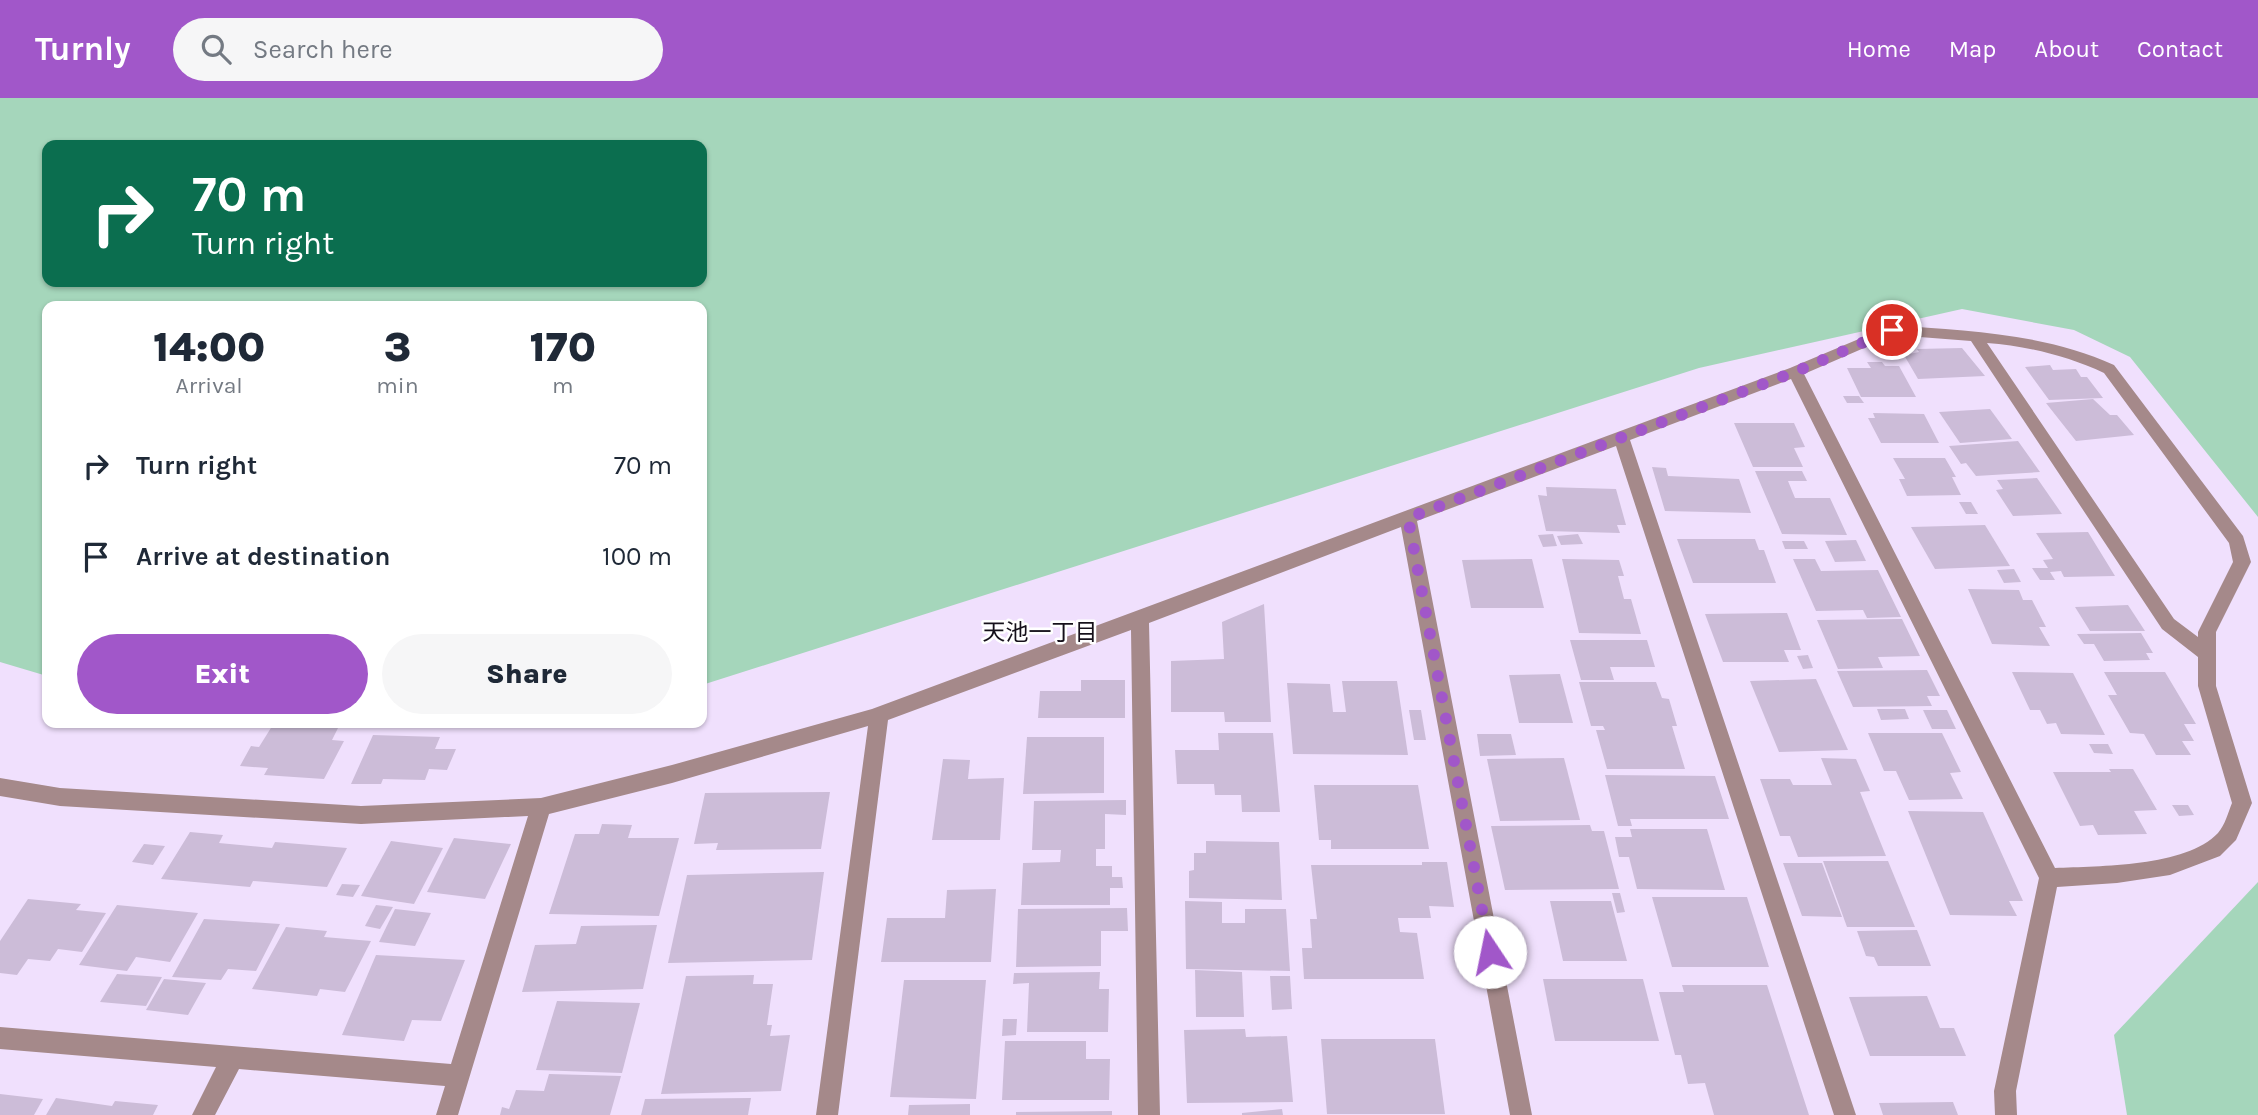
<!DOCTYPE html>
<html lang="en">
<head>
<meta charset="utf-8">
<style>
	:root { --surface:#fff; --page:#f6f6f7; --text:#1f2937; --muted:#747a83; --accent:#a157c9 }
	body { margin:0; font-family:Karla,"Noto Sans JP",sans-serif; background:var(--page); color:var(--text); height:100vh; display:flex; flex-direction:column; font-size:26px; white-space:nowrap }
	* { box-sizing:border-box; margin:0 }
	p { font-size:23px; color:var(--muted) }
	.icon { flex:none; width:38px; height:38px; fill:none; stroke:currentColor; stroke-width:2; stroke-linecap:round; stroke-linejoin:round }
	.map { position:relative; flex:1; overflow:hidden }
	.panel { position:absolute; left:42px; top:203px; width:665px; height:427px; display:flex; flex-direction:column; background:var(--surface); border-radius:14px; box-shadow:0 2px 5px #0004 }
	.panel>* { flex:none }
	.guide { position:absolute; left:42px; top:42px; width:665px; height:147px; border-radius:14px; box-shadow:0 2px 5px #0004; background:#0b6e4f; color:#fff; overflow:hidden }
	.pin { position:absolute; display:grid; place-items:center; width:60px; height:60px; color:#fff; margin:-30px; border:4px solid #fff; border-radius:50%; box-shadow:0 2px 7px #0007 }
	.me { position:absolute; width:77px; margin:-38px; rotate:349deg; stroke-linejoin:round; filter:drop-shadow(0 0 5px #0008) }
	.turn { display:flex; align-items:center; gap:24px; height:147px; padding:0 35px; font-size:32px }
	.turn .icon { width:91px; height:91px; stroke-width:2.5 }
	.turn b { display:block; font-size:49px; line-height:60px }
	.eta { display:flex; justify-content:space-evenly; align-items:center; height:119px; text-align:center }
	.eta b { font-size:42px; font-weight:800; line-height:49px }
	.button { display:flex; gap:14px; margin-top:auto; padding:14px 35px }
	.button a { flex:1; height:80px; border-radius:42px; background:var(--accent); color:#fff; font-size:28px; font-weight:800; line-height:80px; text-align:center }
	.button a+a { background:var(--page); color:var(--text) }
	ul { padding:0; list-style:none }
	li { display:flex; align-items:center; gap:21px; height:91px; padding:0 35px }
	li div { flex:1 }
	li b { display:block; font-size:26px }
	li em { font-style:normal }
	header { display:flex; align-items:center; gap:42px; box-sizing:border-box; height:98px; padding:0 35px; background:var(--accent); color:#fff }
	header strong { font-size:33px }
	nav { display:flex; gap:38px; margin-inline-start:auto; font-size:24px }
	.search { width:490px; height:63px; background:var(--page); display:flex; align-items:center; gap:18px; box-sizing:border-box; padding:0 24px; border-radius:38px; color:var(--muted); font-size:26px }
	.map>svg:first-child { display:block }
	.green { fill:#a5d6bb; fill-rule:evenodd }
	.building { fill:#ccbcd8 }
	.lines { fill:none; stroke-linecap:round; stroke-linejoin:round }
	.minor { fill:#a5898a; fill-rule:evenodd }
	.route { stroke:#a157c9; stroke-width:12; stroke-dasharray:0 21.6 }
	.labels { text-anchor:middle; stroke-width:5; stroke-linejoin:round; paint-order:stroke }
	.neighbourhood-label { font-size:23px; fill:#15101a; stroke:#fff }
</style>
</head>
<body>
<header>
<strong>Turnly</strong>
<div class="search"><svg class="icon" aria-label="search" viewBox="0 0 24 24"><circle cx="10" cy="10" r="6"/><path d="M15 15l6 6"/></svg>Search here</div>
<nav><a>Home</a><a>Map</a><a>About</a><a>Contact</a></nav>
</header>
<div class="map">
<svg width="2258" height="1017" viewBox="0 0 2258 1017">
	<rect width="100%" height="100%" fill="#f0e0fd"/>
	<g class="green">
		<path d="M0,0h2258v419l-128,-160 -56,-27 -112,-21 -263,59 -997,317v-379h-655v370l-47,-14zM47,47h655v137h-655z"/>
		<path d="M2258,784v233h-131l-13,-80z"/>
	</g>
	<g class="building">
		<path d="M1962,250l23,28 -67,3 -14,-24 15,-3 -2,-3z"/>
		<path d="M1867,264h15l3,4h14l17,31h-55l-14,-29h24z"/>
		<path d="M2050,267l3,5 23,-1 5,8h6l16,21 -54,2 -24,-33z"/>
		<path d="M1843,298h16l5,7h-17z"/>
		<path d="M2093,301l17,16h7l17,20 -58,6 -30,-38z"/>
		<path d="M1990,311l22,30 -52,4 -21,-31z"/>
		<path d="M1873,315l51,1 15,29h-58l-13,-25h7z"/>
		<path d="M1734,325h60l11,24 -11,1 9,19h-50z"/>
		<path d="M2018,343l22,31 -64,4 -10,-13 -5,1 -12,-18z"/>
		<path d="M1893,360h52l11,19h-4l9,18 -54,1 -8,-17h6z"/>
		<path d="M1652,369l14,1 2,8 71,3 12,34 -86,-2z"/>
		<path d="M1755,373h47l5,10h-19l7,17h35l17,37 -65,-1z"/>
		<path d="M2037,380l25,36 -49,2 -17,-26 7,-1 -6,-9z"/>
		<path d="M1546,389l70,2 10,36h-9l3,8 -74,-2 -8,-36 9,1z"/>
		<path d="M1959,404h12l7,12h-12z"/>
		<path d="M1985,427l25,41 -75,3 -24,-42z"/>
		<path d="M2088,434l27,44 -51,1 -3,-6 -11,1 5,8h-15l-8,-12h16l-5,-8 10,-1 -17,-26z"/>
		<path d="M1553,436l4,12 -14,1 -5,-12z"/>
		<path d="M1578,436l5,10 -22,1 -4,-9z"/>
		<path d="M1677,441h78l4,11h5l12,33h-83z"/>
		<path d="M1856,442l10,21 -31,1 -10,-21z"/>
		<path d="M1782,443h22l4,8h-23z"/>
		<path d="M1532,461l12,49h-73l-9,-48z"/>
		<path d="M1562,461l57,1 5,16h-6l6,23h7l10,35 -62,-1z"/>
		<path d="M1793,461h22l6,12 57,-1 23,47 -34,1 -4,-8 -47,1z"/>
		<path d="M2014,471l7,13 -17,1 -7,-13z"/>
		<path d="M1968,491l51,1 4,10h9l14,27h-7l11,19 -58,-2z"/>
		<path d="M1264,506l7,118h-46l-1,-10h-53v-51l53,-2 -2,-37z"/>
		<path d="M2128,507l17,26h-55l-15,-24z"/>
		<path d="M1787,515l14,37h-17l5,12h-66l-18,-48z"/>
		<path d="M1902,521l18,37 -42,1 5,11 -45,1 -21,-49z"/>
		<path d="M2141,535l12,20h-7l4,7 -46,1 -10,-17h-10l-7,-10z"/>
		<path d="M1570,542h77l8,27h-45l4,13h-33z"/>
		<path d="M1808,557l5,13 -10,1 -6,-13z"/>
		<path d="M1927,572l13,26h-13l5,10 -79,1 -16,-36z"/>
		<path d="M2012,574l61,1 32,62 -44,-1 -5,-11 -9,1 -7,-14h-10z"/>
		<path d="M2104,574h61l31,52h-12l10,17h-12l9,14h-35l-12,-21 -14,-1 -22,-38h9z"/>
		<path d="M1560,576l13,49h-54l-10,-48z"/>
		<path d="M1816,581l32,71 -69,2 -29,-71z"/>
		<path d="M1081,582h44v38h-87l2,-27h41z"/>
		<path d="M1342,583h55l11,74 -115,-1 -6,-71 43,1 3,28h13z"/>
		<path d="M1579,584h77l6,16 7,1 8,27h-5l13,43h-78l-11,-39h9l-2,-4h-12z"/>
		<path d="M1877,611h28l4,10 -28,1z"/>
		<path d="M1409,612h12l5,30h-12z"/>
		<path d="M1923,612h24l9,19h-24z"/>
		<path d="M274,625l65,3 -7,14 12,1 -20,38 -60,-4 4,-7 -28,-2 11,-20 8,1z"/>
		<path d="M1218,635h55l7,79h-38l-1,-17h-26l-1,-11h-37l-2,-34h44z"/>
		<path d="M1868,635h74l19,39 -11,1 13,26 -54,1 -13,-29h-12z"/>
		<path d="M1477,636h34l5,21 -36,1z"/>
		<path d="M373,637l67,2 -5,12h21l-9,21 -18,-1 -4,11 -42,-1 -2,5h-30z"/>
		<path d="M1027,639h77v56l-81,1z"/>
		<path d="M2089,646h19l5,10 -19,-1z"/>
		<path d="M1564,660l16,62 -80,1 -13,-62z"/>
		<path d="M1821,660l35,1 14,32 -10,1 26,64 -88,1 -8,-21h-10l-20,-57h30l3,6h39z"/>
		<path d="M943,661l27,1 -2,19 36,-1 -4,62h-68z"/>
		<path d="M2109,671h24l24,41 -23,1 13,23 -49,1 -5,-10 -13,1 -27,-54h58z"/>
		<path d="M1605,677l110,1 14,43h-99l2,7h-14z"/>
		<path d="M1314,687h104l11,64h-98v-9h-12z"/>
		<path d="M830,694l-9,57 -105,1 2,-7 -24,1 11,-51z"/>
		<path d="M1126,702v15l-21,-1v35h-9v17h16v11h10l1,11h-13v17h-89l2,-42 37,-1 1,-12h-29l2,-49z"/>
		<path d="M2172,707h16l6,10 -15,1z"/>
		<path d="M1908,713l75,1 40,89h-14l8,15 -67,-1z"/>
		<path d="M602,726l30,1 -4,13h51l-20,78 -110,-2 26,-80h24z"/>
		<path d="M1590,727l2,6h12l15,58 -114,1 -14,-64z"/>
		<path d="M1630,731h77l18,61 -88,-1 -8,-32h-10l-4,-20h17z"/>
		<path d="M190,734l33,3 -4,8 53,5 3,-6 72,6 -20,39 -74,-6 -3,6 -89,-8z"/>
		<path d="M454,740l57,6 -26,55 -58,-7z"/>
		<path d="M391,743l52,7 -29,56 -53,-8z"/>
		<path d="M1206,743l73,1 3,58 -93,-2v-27l5,-1v-17h12z"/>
		<path d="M144,746l21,2 -12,19 -21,-3z"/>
		<path d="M1823,763h65l27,66h-68z"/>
		<path d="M1422,764h25l7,45 -25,-1 2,12h-33l2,14 17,1 7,46h-120l-2,-31h10l-2,-29h7l-6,-54h111z"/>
		<path d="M1783,765h39l20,54 -40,-1z"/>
		<path d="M824,774l-12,88 -144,3 19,-88z"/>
		<path d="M342,786l18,1 -7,12 -17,-2z"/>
		<path d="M996,791l-5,73h-110l6,-44h58l2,-28z"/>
		<path d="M1612,795h8l5,19 -8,1z"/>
		<path d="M1652,799h95l22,70h-97z"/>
		<path d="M28,801l53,5 -5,6 30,3 -24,39 -24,-3 -8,12 -22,-2 -11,16 -17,-2v-32z"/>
		<path d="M1185,803l37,1v21h23v-14h41l4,62 -104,-2z"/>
		<path d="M1550,803h61l16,60h-64z"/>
		<path d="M117,807l81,8 -28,49 -34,-5 -9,14 -48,-6z"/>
		<path d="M376,807l17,2 -13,22 -15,-3z"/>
		<path d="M1127,810l1,23h-27v35l-85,1 2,-58z"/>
		<path d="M395,811l36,4 -16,33 -36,-4z"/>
		<path d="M204,821l76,5 -24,47 -28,-2 -7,11 -49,-3z"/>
		<path d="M657,827l-14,64 -121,3 13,-47 41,-1 5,-18z"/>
		<path d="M286,829l41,4 -3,6 47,4 -26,51 -25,-3 -3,7 -65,-7z"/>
		<path d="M1917,832l14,36h-53l-4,-9 -8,-1 -9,-25z"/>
		<path d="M376,857l89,5 -24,61 -29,-1 -8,21 -62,-6z"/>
		<path d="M1195,872l47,2 2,45h-48z"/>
		<path d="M1100,874l-1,17h10l-1,43h-81l2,-49 -16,1 1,-11z"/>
		<path d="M117,876l45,3 -16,29 -46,-4z"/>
		<path d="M754,877l-1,9h20l-6,41h5l-2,11 20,-1 -9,56 -120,3 25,-118z"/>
		<path d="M1270,878h20l2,33 -20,1z"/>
		<path d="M164,881l42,4 -18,32 -42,-5z"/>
		<path d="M1543,881h100l16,62h-104z"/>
		<path d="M904,882h82l-10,119 -86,-2z"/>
		<path d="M1682,887h85l42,130h-95l-9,-32 -17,1 -7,-29h-6l-16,-63h25z"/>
		<path d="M1927,898l13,32h14l12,28h-96l-21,-59z"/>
		<path d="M557,903l83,2 -18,70 -86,-3z"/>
		<path d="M1003,921h14l-1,16 -14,1z"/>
		<path d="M1245,931l1,8 41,-1 6,66 -106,1 -3,-73z"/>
		<path d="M1321,941h114l10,75h-118z"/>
		<path d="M1005,943h81v18h24l-1,41h-107z"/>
		<path d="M549,976l72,2 -11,39h-110l2,-8 7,2 7,-19 28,1z"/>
		<path d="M0,996l43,5 -9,16h-34z"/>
		<path d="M56,1000l56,8 3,-5 43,4 -5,10h-107z"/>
		<path d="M751,1000l-3,17h-107l4,-16z"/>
		<path d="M1953,1004l5,13h-75l-4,-12z"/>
		<path d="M970,1006v11h-62l1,-10z"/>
		<path d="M1282,1011l1,6h-41v-2z"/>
		<path d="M1112,1013v4h-96v-3z"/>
	</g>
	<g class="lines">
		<path class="minor" d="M1892,227c75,6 153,8 222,40l129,171 8,26 -35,70v54l36,117 -16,37 -16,16 -50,19 -53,8 -60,4 -41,204 1,24h-22l-1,-24 45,-213 -248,-499 -161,61 226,675h-22l-218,-669 -199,75 115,594h-22l-109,-588 -252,96 11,492h-22l-7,-485 -243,90 -50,395h-22l52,-389 -196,57 -123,31 -91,301h-22l9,-29 -206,-17 -24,46h-23l24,-48 -216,-18v-22l451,37 77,-248 -167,8 -301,-18 -60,-10v-18l60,10 301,18 180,-8 131,-33 200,-56 918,-341zM1894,237l77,6 191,288 36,28v29l34,117c-4,10 -7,22 -14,30 -32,34 -119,33 -163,35l-251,-494zM1987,245c40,3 81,13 117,30l125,170 4,19 -35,70v5l-24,-18z"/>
	</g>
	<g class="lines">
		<path class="route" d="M1490,854l-82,-434 387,-146 97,-42"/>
	</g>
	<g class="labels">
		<g class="neighbourhood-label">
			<text x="1040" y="542">天池一丁目</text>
		</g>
	</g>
</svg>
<div class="pin" style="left:1892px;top:232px;background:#d93025"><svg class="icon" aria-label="arrive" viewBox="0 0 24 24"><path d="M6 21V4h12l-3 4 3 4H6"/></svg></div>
<svg class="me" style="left:1490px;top:854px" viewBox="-20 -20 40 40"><circle r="19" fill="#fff"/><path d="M0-13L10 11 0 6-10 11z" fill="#a157c9"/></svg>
<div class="guide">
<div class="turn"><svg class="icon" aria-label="right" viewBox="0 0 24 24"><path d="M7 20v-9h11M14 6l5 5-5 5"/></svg><div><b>70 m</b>Turn right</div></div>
</div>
<section class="panel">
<div class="eta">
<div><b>14:00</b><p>Arrival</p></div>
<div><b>3</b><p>min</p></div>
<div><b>170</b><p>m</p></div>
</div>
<ul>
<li><svg class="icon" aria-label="right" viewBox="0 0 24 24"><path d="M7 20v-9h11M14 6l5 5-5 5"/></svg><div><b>Turn right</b></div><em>70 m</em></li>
<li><svg class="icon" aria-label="arrive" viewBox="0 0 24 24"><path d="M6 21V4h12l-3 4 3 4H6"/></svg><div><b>Arrive at destination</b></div><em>100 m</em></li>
</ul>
<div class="button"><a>Exit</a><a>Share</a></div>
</section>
</div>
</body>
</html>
